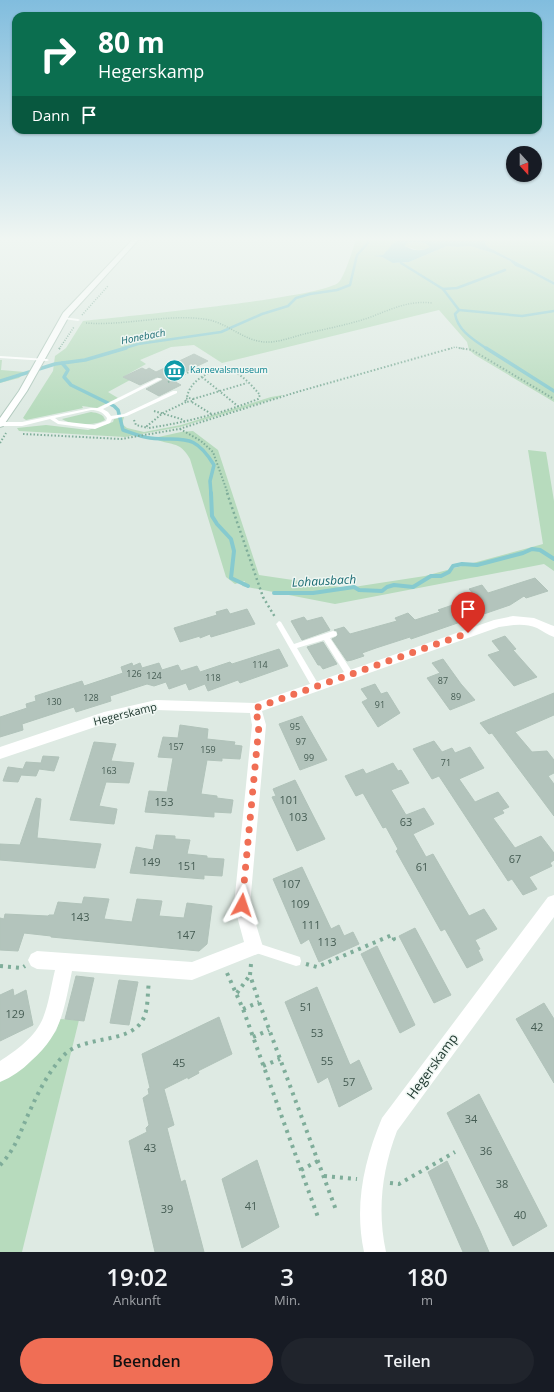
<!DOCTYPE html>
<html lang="de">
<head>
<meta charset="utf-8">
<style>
	:root { --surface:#171b24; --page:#20242c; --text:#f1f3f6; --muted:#9ea1a6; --accent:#f06e55 }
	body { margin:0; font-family:"Open Sans",sans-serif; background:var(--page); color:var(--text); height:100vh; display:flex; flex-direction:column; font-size:15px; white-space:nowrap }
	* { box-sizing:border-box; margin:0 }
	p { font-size:13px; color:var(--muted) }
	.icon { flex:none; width:22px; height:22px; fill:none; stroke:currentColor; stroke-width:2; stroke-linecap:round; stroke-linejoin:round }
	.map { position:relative; height:1252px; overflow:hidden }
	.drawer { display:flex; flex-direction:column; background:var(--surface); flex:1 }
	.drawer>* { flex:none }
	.top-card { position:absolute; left:12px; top:12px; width:530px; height:122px; border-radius:12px; box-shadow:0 1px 3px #0004; background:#0b6e4f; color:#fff; overflow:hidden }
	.needle { width:26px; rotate:159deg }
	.buttons { position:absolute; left:506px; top:146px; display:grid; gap:8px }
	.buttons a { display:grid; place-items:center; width:36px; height:36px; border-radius:50%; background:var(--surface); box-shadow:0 1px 3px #0004; font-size:20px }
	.pin { position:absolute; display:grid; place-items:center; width:34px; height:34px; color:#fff; margin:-41px -17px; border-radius:50% 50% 50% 0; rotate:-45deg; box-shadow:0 0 4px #0007 }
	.pin .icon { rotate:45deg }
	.me { position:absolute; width:44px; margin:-22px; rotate:5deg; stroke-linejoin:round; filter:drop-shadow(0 0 3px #0008) }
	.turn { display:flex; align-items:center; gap:14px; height:84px; padding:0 20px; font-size:18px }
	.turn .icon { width:52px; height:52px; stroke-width:2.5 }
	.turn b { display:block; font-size:28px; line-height:34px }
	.then { display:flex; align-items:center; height:38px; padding:0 20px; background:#0003; gap:8px; font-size:15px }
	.eta { display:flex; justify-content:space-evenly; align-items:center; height:68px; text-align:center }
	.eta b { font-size:24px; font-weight:600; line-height:28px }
	.action { display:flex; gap:8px; margin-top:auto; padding:8px 20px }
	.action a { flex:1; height:46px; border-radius:24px; background:var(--accent); color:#111; font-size:16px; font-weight:600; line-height:46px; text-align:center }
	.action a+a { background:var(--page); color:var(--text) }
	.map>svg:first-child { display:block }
	.green { fill:#b7dbbd }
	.water { fill:#86cacf; fill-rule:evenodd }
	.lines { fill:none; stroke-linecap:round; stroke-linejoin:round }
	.stream-far2 { stroke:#86cacf; stroke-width:2.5 }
	.stream-far1 { stroke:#86cacf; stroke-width:3.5 }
	.stream { stroke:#86cacf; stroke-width:4 }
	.building { fill:#b3c4bc; stroke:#b1c3ba }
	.secondary-casing { stroke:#b1c9be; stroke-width:2 }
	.path-far3 { stroke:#7fad9a; stroke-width:1.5; stroke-dasharray:1 1.5; stroke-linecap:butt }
	.path-far2 { stroke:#7fad9a; stroke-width:2; stroke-dasharray:1.5 2; stroke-linecap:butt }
	.path-far1 { stroke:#7fad9a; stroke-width:2.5; stroke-dasharray:2 3; stroke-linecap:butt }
	.path { stroke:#7fad9a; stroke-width:4; stroke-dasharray:3 5; stroke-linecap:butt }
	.lane { fill:#fff; fill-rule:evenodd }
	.street { fill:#fff; fill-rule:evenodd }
	.secondary { fill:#fff; fill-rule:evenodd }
	.route { stroke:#f06e55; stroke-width:7; stroke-dasharray:0 12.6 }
	.labels { text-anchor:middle; stroke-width:3; stroke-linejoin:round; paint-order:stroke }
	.far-culture-label { font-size:9px; fill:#0d838f; stroke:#eef6f2; text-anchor:start }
	.number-label { font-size:9px; fill:#455c53 }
	.far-water-label { font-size:10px; font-style:italic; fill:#1b6c73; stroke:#eef6f2 }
	.street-label { font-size:11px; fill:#203930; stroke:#eef6f2 }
	.near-number-label { font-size:11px; fill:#455c53 }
	.water-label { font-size:12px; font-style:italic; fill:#1b6c73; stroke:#eef6f2 }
	.near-street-label { font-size:13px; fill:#203930; stroke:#eef6f2 }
</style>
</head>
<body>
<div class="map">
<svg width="554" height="1252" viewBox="0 0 554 1252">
	<rect width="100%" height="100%" fill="#deeae3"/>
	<g class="green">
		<path d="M357,237h71l-23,1 -22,17 -7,1 6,1 12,6 15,-1 38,-16 11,1 12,-1 23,7 17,8 5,5 11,3 28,16v117l-79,-47 -6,-5 -2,-8 -28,-32 -217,53 -28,-18 -23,2 -31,13 6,4 -23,13 7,3 -22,12 10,6 -21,10 -15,-2 1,2 -57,12 -3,-2 30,-47 2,-15 11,-8 17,-27c34,-4 242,-23 256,-39 7,-9 14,-34 18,-45z"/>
		<path d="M488,237h66v45l-66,-35 -3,-3z"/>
		<path d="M416,242l9,1 5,4 -1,2 -12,1 -12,-4 2,-3z"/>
		<path d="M0,360h2l-1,10 24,2 -6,6 -19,5z"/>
		<path d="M283,395l-3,2 -100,30 -55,10 -106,-6 -2,-3 29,-3 42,5 25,-8 1,-3 10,-2 -2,7 5,4 17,4 37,-7 90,-28z"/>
		<path d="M91,412c7,1 12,2 14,8 -11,6 -33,6 -43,-1z"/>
		<path d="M193,431l25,19 41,125 88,13 78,-12 118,-32 -15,-94 18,2 8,49v70l-10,-7 -209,40 -93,-18 3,-5 -10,3 -9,-7 -36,-118c-11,-20 -20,-12 -36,-21l27,-6z"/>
		<path d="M60,1019l19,1 -57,232h-22v-172l22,-13 34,-36z"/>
	</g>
	<path class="water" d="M428,237h60l-3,7 3,3 66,35v3l-28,-15 -11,-4 -5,-5 -17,-8 -23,-7 -12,1 -11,-1 -38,16 -16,1 -11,-6 -8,-1 9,-1 13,-15zM413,242l12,1 5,4c-8,5 -17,4 -25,-1l2,-3z"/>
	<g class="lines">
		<g class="stream-far2">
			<path d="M401,263l42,26 16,21 -4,4c3,17 19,26 32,35"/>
			<path d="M443,289l14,-1 48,-18"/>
			<path d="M459,310l63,6 32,-5"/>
			<path d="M122,349l16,-5 83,-12 41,-18 26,-8 8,-8 14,-4 27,-4 13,-5 7,-30 11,-12v-5l3,-1"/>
		</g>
		<g class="stream-far1">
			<path d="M486,348l68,43"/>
			<path d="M62,363l6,7 -4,7 7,8 43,21 4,4 5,20c9,3 18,7 27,8 33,4 43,-7 64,27l-4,16 1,13"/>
			<path d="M0,381l55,-17 30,-4 41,-12"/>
		</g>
		<g class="stream">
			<path d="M211,493l1,23 5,8 14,15 3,12 -3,27 17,8"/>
			<path d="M274,593h39l41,-6 5,3 23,1 5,-4 7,-2 19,2 18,-11h10l8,-4 4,-6 9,-2 15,1 46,-12 9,-4 8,1 14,9"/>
		</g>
	</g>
	<g class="building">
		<path d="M194,354l14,7 -38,18 11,6 -22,11 -13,-7 17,-9 -1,-2 -5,-1 -17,8 -17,-8 19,-9 4,2 3,-2 7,4z"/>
		<path d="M535,578l13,13 -22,7 -2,-2 -14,9 -99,34 -1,-2 -34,11 -14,5 2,3 -12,4 -5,1 -15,-22 4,-2 2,-2 -1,-4 -3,-1 10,-3 6,7 47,-13 -2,-3 13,-5 7,7 25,-8 -2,-2 38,-13 -7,-8 13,-4 6,8z"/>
		<path d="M227,609l3,5 17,-5 8,15 -44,13 -1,-3 -10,4v-2l-20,6 -6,-14 43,-13 -1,-3z"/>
		<path d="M304,617l3,4 15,-4 8,13 -28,10 -11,-19z"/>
		<path d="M505,636l11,13 -3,1 24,27 -23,9 -26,-31 12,-4 -8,-10z"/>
		<path d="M323,642l14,22 -14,5 -3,-4h-2l-11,-18z"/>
		<path d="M279,649l9,17 -48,17 -2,-3 -30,11 -3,-7 -16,6 -3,-7 -17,6 -3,-7 -12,4 -7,-2 -37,12 1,5 -35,11 -2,-5 -52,17 1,6 -23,7v-20l27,-9 -1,-4 10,-3 -1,-5 47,-15 2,5 39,-13 -2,-6 11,-4 1,3 7,-3 2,5 17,-5 3,7 16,-5 3,6 16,-5 3,6 30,-10 2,2z"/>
		<path d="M443,659l18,25 14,16 -25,10 -23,-32 13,-5 -8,-10z"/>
		<path d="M375,684l6,10 6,-2 13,21 -22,14 -16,-25 6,-3 -7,-10z"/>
		<path d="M554,693v22l-39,17 17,20 15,-1 7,9v13l-6,3 6,8v32l-62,-83 -3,1 -9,-11z"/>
		<path d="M302,716l25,44 -27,10 -21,-46z"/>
		<path d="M180,725l28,4 -1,10 28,3 -1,3 8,1 -2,13 -18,-1v3l-15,-1 -6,34 16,2v2l16,2 -2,13 -17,-1v5l-69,-5 4,-21 18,1 6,-34 -15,-1 5,-20 15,1z"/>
		<path d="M434,741l8,11 10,-4 3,5 15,-6 14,21 -25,11 16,23 23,-10 11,15 -7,3 2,3 -11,5 22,30 26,-12 13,17v7l-4,3 2,3 -23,11 8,12 -14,6 -11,-16 -4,2 -69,-105 -7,3 -19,-30z"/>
		<path d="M94,742l22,2 -5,17 23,2 -5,20 -23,-1 -7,24 18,3 -3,15 -44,-4z"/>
		<path d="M43,756l16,1 -5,14 -15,-2 -3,7 -15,-1 -3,7 -15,-1 5,-14 15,2 3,-7 15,1z"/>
		<path d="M393,763l5,8 3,-1 8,13 -18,7 15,25 18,-7 10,16 -21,10 13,23 7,-3 36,62 15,-7 13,20 -22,11 5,9 -2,1 5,10 -16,8 -22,-39 -4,2 -45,-80 2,-2 -12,-22 -3,1 -20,-35 -7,3 -11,-20 18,-7 3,5z"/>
		<path d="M295,780l30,59 -28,12 -25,-54 4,-1 -3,-7z"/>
		<path d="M36,798l5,1 -4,39 64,6 -6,24 -95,-8v-16l20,1z"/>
		<path d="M156,835l19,1v3l15,1 -3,14 20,2v2l17,1 -2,17 -18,-1v4l-74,-6 6,-26 17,3z"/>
		<path d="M302,867l29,62 8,-4 5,11 9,-4 6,12 -40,18 -10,-23 -8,5 -28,-65z"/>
		<path d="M84,897l25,2 -5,20 28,3 5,-23 25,2 -3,15 25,2 3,-15 25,3 -5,38 -8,7 -148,-14v-1l-27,-3 -6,18 -18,-1v-32l4,1 1,-5 43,2 1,-1h5l4,-13 24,2z"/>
		<path d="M415,928l36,67 -17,8 -35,-67z"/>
		<path d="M377,946l38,79 -15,8 -39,-79z"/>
		<path d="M76,976l18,2 -10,43 -19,-2z"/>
		<path d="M119,980l19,2 -9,43 -19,-2z"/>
		<path d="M317,987l33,78 9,-5 13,29 -33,18 -11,-30 -10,6 -33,-81z"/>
		<path d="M13,989l1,7 12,-6 7,35 -33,16v-46z"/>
		<path d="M544,1003l10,16v64l-38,-64z"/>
		<path d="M219,1017l13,37 -34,17 1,2 -11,6v-2l-24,12 10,36 -7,3 14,54 4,-2 19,72h-49l-26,-111 18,-9 -1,-4 3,-3 -6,-27 6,-4 -1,-5 2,-1 -8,-34z"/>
		<path d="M479,1094l68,132 -34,20 -66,-133z"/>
		<path d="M257,1160l22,67 -37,21 -20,-69z"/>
		<path d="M447,1161l33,70 9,21h-26l-35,-80z"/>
	</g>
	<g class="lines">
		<defs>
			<path id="secondary" d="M135,237h6l-72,79 -42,75 -24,35 -3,1v-9l19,-27 44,-78z"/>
		</defs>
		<use href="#secondary" class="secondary-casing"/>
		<g class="path-far3">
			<path d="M147,241l4,-4"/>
			<path d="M82,315l26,-29"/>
			<path d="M86,323c39,3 79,-9 118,-4 25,3 41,25 67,23 11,-1 22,-5 33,-8 21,-5 43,-9 64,-16 22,-8 40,-18 64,-15"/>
			<path d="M59,349l15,-22"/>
			<path d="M449,349l6,-2 10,2"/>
		</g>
		<g class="path-far2">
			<path d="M459,348l13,2 82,49"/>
			<path d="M59,349l1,-1"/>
			<path d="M202,377l37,30"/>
			<path d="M168,382l21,-10"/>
			<path d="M189,398l4,1v2l-7,1 -1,-3z"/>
			<path d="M193,399l54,-16"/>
			<path d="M186,402l-23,11 -16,13 2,2c38,-6 74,-15 109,-29l2,-4c-7,-8 -16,-19 -26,-23 -18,-7 -45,7 -47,26"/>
			<path d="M192,402l21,13"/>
			<path d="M154,411l27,8 4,3"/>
			<path d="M134,420l2,5 12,3"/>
			<path d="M180,429l21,12 12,11 15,42"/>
			<path d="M23,434l98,5 58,-10 118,-37 155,-44"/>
			<path d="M0,443l6,-10"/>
		</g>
		<path class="path-far1" d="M227,493l36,104 12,20"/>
		<g class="path">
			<path d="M251,964l-1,11 9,27 77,208"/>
			<path d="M306,964l11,3 75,-32 2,4 -5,3"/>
			<path d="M0,966l22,2 3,-2"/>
			<path d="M227,973l16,36 76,211"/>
			<path d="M237,993l13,-18"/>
			<path d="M243,1009l16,-7"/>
			<path d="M253,1037l16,-7"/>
			<path d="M263,1066l17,-7"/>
			<path d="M0,1165c12,-12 18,-26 24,-41 10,-23 22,-50 40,-69 20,-20 64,-11 78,-34 7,-11 5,-27 7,-39"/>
			<path d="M301,1170l17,-9"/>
			<path d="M324,1176l33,3"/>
			<path d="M390,1183l9,1 56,-32"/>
		</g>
		<g class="lane">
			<path d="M63,317l15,2 2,1 -2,1 -14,-2h-1z"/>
			<path d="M0,356l47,3 2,1 -2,1 -47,-3z"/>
			<path d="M158,378l4,1 -59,30 5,3 3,4 13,-2 49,-23h4v2l-50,23 -15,3 -2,4 -15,6 -37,-5 -8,-5 -28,7h-22v-4h22l69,-14h7zM91,410c7,0 12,2 16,8l-1,3 -12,4 -35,-4 -4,-3z"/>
			<path d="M279,621l2,1 13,22 39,-13 3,1 1,2 -1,2 -6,2 23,35 1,2 -1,2h-6l-23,-37 -27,8 23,39 -1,2 -3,1 -3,-1 -37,-65z"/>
			<path d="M254,942l46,15 1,4 -1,4 -4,1 -46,-15 -1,-4 1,-4z"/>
		</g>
		<g class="street">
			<path d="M513,616l21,2 17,7 3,1v11c-6,-2 -11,-6 -17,-9 -12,-5 -25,-3 -38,-1l-237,84 4,14 -16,180 13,42 -3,6 -68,27 -120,-9c-8,38 -10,63 -41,90 -9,9 -19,16 -31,21v-21c16,-10 36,-25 43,-43 6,-15 8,-32 12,-48l-18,-1 -6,-3 -3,-6 3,-6 6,-3 155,11 52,-20 -10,-37 18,-180 -2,-12 -94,-3 -52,14 -104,35v-12l104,-35 52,-12 99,3 239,-83z"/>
			<path d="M554,895v22l-157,214c-15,39 -20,80 -11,121h-22c-10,-47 0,-91 18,-134l166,-221z"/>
		</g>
		<use href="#secondary" class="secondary"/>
	</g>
	<linearGradient id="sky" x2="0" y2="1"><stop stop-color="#81bdde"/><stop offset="0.58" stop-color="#f0f6f2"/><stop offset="1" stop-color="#f0f6f2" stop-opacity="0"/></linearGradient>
	<rect width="554" height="412" fill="url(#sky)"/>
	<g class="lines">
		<path class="route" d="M242,905l17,-180 -4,-17 213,-75"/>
	</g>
	<defs>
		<symbol id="museum-disc" viewBox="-11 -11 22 22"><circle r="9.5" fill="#0f9aa8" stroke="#eef6f2"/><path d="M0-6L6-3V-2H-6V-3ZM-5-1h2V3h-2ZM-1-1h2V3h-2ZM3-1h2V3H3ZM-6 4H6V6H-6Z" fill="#fff"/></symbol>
	</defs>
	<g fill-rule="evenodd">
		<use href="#museum-disc" x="162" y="358" width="25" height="25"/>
	</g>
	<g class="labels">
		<g class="far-culture-label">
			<text x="190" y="373">Karnevalsmuseum</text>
		</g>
		<g class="number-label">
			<text x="260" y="668">114</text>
			<text x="134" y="677">126</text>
			<text x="154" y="679">124</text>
			<text x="213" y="681">118</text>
			<text x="443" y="684">87</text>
			<text x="456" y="700">89</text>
			<text x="91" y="701">128</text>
			<text x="54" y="705">130</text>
			<text x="380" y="708">91</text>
			<text x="295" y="730">95</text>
			<text x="301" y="745">97</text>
			<text x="176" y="750">157</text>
			<text x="208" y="753">159</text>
			<text x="309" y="761">99</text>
			<text x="446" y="766">71</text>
			<text x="109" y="774">163</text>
		</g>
		<g class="far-water-label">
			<text transform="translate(143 336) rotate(-11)" y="4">Honebach</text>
		</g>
		<g class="street-label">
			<text transform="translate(125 714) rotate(-14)" y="4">Hegerskamp</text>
		</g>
		<g class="near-number-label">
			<text x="289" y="804">101</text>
			<text x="164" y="806">153</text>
			<text x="298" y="821">103</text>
			<text x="406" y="826">63</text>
			<text x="515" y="863">67</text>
			<text x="151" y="866">149</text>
			<text x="187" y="870">151</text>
			<text x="422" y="871">61</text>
			<text x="291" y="888">107</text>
			<text x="300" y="908">109</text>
			<text x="80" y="921">143</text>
			<text x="311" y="929">111</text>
			<text x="186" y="939">147</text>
			<text x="327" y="946">113</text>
			<text x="306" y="1011">51</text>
			<text x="15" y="1018">129</text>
			<text x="537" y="1031">42</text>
			<text x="317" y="1037">53</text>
			<text x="327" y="1065">55</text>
			<text x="179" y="1067">45</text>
			<text x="349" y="1086">57</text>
			<text x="471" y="1123">34</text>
			<text x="150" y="1152">43</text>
			<text x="486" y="1155">36</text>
			<text x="502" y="1188">38</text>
			<text x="251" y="1210">41</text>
			<text x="167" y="1213">39</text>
			<text x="520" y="1219">40</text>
		</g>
		<g class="water-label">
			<text transform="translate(324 581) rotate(-3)" y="4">Lohausbach</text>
		</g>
		<g class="near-street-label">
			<text transform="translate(432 1066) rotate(-54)" y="5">Hegerskamp</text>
		</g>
	</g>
</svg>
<div class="buttons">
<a><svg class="needle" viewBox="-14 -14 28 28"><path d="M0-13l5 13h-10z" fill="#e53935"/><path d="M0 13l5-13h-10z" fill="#9ea1a6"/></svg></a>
</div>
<div class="pin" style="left:468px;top:633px;background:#d93025"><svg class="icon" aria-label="arrive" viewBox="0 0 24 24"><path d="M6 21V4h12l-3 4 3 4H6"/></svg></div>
<svg class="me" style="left:242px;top:905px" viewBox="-20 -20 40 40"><path d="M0-17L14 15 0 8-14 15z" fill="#f06e55" stroke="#fff" stroke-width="4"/></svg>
<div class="top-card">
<div class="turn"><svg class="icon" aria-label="right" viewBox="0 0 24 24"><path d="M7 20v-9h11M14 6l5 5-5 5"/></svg><div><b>80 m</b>Hegerskamp</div></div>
<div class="then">Dann<svg class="icon" aria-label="arrive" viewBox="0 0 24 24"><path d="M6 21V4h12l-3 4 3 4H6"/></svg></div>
</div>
</div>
<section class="drawer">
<div class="eta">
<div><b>19:02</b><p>Ankunft</p></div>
<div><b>3</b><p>Min.</p></div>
<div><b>180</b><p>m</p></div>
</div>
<div class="action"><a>Beenden</a><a>Teilen</a></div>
</section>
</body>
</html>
